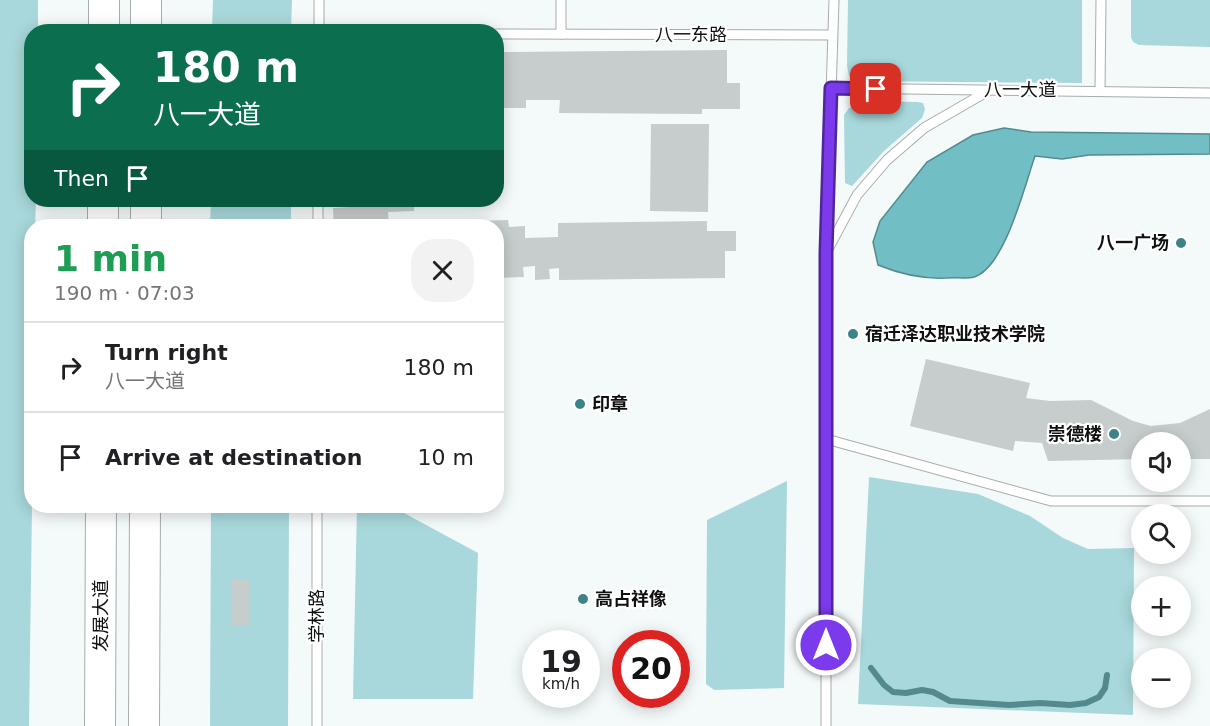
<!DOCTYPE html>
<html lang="en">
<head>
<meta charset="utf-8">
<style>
	:root { --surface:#fff; --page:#f2f2f2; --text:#202124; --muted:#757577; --line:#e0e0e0 }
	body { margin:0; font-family:"DejaVu Sans","Noto Sans SC",sans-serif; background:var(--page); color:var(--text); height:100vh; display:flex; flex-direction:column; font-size:22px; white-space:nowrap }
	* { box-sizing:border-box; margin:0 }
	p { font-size:20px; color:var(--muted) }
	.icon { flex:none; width:33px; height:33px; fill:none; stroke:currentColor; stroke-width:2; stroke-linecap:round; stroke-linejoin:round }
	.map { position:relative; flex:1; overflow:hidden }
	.drawer { position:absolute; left:24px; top:219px; width:480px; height:294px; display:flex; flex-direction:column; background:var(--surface); border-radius:24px; box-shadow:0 3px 15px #0003 }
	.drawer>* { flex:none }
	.top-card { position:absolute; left:24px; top:24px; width:480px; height:183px; border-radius:24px; box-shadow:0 3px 15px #0003; background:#0b6e4f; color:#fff; overflow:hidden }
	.buttons { position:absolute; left:1131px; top:432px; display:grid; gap:12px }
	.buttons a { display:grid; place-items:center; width:60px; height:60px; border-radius:50%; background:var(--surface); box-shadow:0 3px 15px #0003; font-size:30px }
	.speed { position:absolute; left:522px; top:630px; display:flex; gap:12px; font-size:30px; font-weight:700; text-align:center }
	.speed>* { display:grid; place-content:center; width:78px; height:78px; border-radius:50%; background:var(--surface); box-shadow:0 3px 15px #0003; line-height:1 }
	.speed small { font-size:15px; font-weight:400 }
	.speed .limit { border:9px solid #d22; background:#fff; color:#111 }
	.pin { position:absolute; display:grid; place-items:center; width:51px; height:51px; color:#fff; margin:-26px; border-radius:12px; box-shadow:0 3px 9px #0006 }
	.me { position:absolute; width:66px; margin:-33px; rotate:0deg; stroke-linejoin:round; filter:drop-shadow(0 0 4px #0008) }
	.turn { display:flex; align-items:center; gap:21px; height:126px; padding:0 30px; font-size:27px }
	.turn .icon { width:78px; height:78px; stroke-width:2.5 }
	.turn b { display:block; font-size:42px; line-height:51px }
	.then { display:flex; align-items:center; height:57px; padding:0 30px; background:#0003; gap:12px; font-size:22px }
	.round { display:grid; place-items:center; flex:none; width:63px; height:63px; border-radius:24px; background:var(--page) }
	.head { display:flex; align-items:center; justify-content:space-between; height:102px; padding:0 30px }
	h1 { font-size:36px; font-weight:600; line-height:45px; color:#1e9e55 }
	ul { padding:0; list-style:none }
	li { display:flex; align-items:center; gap:18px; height:90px; padding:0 30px; border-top:2px solid var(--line) }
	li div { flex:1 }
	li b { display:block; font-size:22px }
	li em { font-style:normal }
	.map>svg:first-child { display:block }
	.green { fill:#a8d8db }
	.water { fill:#71bec4; stroke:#548a8e; stroke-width:1.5 }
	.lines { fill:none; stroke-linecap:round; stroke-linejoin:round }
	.stream { stroke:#548a8e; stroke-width:6 }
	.building { fill:#c7cccc }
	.service-casing { stroke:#a7acac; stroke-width:11 }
	.primary-casing { stroke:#a7acac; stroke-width:32 }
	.service { stroke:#fff; stroke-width:9 }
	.primary { stroke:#fff; stroke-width:30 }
	.route-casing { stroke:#51269a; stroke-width:15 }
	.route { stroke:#7c3aed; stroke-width:10 }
	.poi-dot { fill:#3b8388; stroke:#fff; stroke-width:2 }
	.labels { text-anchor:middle; stroke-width:4.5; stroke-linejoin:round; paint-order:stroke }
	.street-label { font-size:18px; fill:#0f1010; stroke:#fff }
	.poi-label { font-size:18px; font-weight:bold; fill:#0f1010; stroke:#fff; text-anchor:start }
</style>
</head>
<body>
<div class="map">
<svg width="1210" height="726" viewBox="0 0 1210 726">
	<rect width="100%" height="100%" fill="#f4f9fa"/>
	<g class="green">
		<path d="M0,0h38v31l-6,1v168h4l-1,26h-3v280l-3,220h-29z"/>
		<path d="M213,0h79l-1,31h-79z"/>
		<path d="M848,0h234v83l-227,-2 -6,-5 -2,-10z"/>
		<path d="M1131,0h79v47l-71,-2 -6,-3 -2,-5z"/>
		<path d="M870,101l47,1 6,1 2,6 -3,9 -38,33 -32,35 -7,-3 -1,-68 5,-7z"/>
		<path d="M211,200h80v26h-81z"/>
		<path d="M869,477l109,17 52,22 33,22 25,11 46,-1 -1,167 -275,-11z"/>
		<path d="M787,481l-3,207 -70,2 -8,-6 1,-164z"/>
		<path d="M211,506h78l-1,220h-78z"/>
		<path d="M357,506h34l87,47 -5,146h-120z"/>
	</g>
	<path class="water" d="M1004,128l27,4 179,2v20l-121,1 -27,4 -27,-3c-10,28 -30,112 -61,121 -8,2 -19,0 -28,1 -23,1 -46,-4 -68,-13l-5,-23 7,-21 47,-59 46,-27z"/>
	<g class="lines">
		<path class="stream" d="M871,668l13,17 9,7 13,1 16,-3 11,2 17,9 59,4 31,-2 30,2 16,-2 13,-6 6,-9 2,-13"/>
	</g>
	<g class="building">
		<path d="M727,50v33h13v26h-38v5l-143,-1 1,-13h-34v8h-30v-56z"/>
		<path d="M651,124h58l-1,88 -58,-1z"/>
		<path d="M350,200h64v11l-26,1 1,12 119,-4 1,7 16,-1v12l33,-1v-14l149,-2v10h29v20h-11v27l-166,2v-12l-10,1 1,10 -15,1v-14l-12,1 1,10 -28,1v-52h-162l-1,-18 17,-1z"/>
		<path d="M926,359l104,24 -4,15 24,3 41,-1 42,21 18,5 29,-3 30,-14v50h-30v-17h-38v17l-94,2 -6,-18 -27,-2 -2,10 -103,-25z"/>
		<rect x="231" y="580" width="19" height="45"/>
	</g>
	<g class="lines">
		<defs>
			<g id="service">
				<path d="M319,0v32"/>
				<path d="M561,0v34"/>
				<path d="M496,34l336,1"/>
				<path d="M831,88l379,5"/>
				<path d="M1100,91l1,-91"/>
				<path d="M318,226v-26"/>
				<path d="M827,251l30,-56 30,-35 37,-32 64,-37"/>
				<path d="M826,439l225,62h159"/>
				<path d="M317,726v-220"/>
				<path d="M826,726v-473l8,-253"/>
			</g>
			<g id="primary">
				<path d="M146,0v32"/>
				<path d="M104,32v-32"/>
				<path d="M146,200v26"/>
				<path d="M103,226v-26"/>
				<path d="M100,726l1,-220"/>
				<path d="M144,726l1,-220"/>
			</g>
		</defs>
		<use href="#service" class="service-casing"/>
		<use href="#primary" class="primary-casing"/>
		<use href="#service" class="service"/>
		<use href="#primary" class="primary"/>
	</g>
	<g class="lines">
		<defs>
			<path id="route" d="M826,645v-392l5,-165 45,1"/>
		</defs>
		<use href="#route" class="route-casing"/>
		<use href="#route" class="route"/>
	</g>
	<g class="poi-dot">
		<circle cx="1181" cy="243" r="6"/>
		<circle cx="853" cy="334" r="6"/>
		<circle cx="580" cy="404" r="6"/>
		<circle cx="1114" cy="434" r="6"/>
		<circle cx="583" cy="599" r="6"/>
	</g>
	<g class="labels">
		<g class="street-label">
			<text x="691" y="41">八一东路</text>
			<text x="1020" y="96">八一大道</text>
			<text transform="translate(101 616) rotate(-90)" y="6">发展大道</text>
			<text transform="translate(317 616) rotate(-90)" y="6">学林路</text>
		</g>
		<g class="poi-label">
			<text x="1169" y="249" text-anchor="end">八一广场</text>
			<text x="865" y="340">宿迁泽达职业技术学院</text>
			<text x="592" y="410">印章</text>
			<text x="1102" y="440" text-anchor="end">崇德楼</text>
			<text x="595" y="605">高占祥像</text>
		</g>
	</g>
</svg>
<div class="buttons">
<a><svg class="icon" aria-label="sound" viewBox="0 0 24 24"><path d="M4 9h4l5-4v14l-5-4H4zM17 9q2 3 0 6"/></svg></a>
<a><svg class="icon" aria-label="search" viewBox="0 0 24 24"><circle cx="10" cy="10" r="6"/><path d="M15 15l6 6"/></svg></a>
<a>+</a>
<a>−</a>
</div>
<div class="speed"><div>19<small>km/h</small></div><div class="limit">20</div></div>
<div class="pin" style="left:876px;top:89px;background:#d93025"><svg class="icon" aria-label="arrive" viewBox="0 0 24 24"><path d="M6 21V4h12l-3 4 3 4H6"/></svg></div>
<svg class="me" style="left:826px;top:645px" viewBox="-20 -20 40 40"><circle r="17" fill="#7c3aed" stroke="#fff" stroke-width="3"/><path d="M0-11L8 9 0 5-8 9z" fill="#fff"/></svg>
<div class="top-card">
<div class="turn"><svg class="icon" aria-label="right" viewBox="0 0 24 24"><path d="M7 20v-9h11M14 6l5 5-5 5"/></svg><div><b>180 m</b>八一大道</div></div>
<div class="then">Then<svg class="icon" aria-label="arrive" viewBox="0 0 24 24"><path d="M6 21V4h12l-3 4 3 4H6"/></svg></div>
</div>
<section class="drawer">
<div class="head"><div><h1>1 min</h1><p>190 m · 07:03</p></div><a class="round"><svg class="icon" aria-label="close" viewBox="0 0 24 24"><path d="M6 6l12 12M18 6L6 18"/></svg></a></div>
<ul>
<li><svg class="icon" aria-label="right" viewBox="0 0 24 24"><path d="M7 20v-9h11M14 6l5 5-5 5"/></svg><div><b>Turn right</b><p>八一大道</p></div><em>180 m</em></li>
<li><svg class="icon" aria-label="arrive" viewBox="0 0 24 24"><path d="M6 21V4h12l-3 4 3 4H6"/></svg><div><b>Arrive at destination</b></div><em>10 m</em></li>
</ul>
</section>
</div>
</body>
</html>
